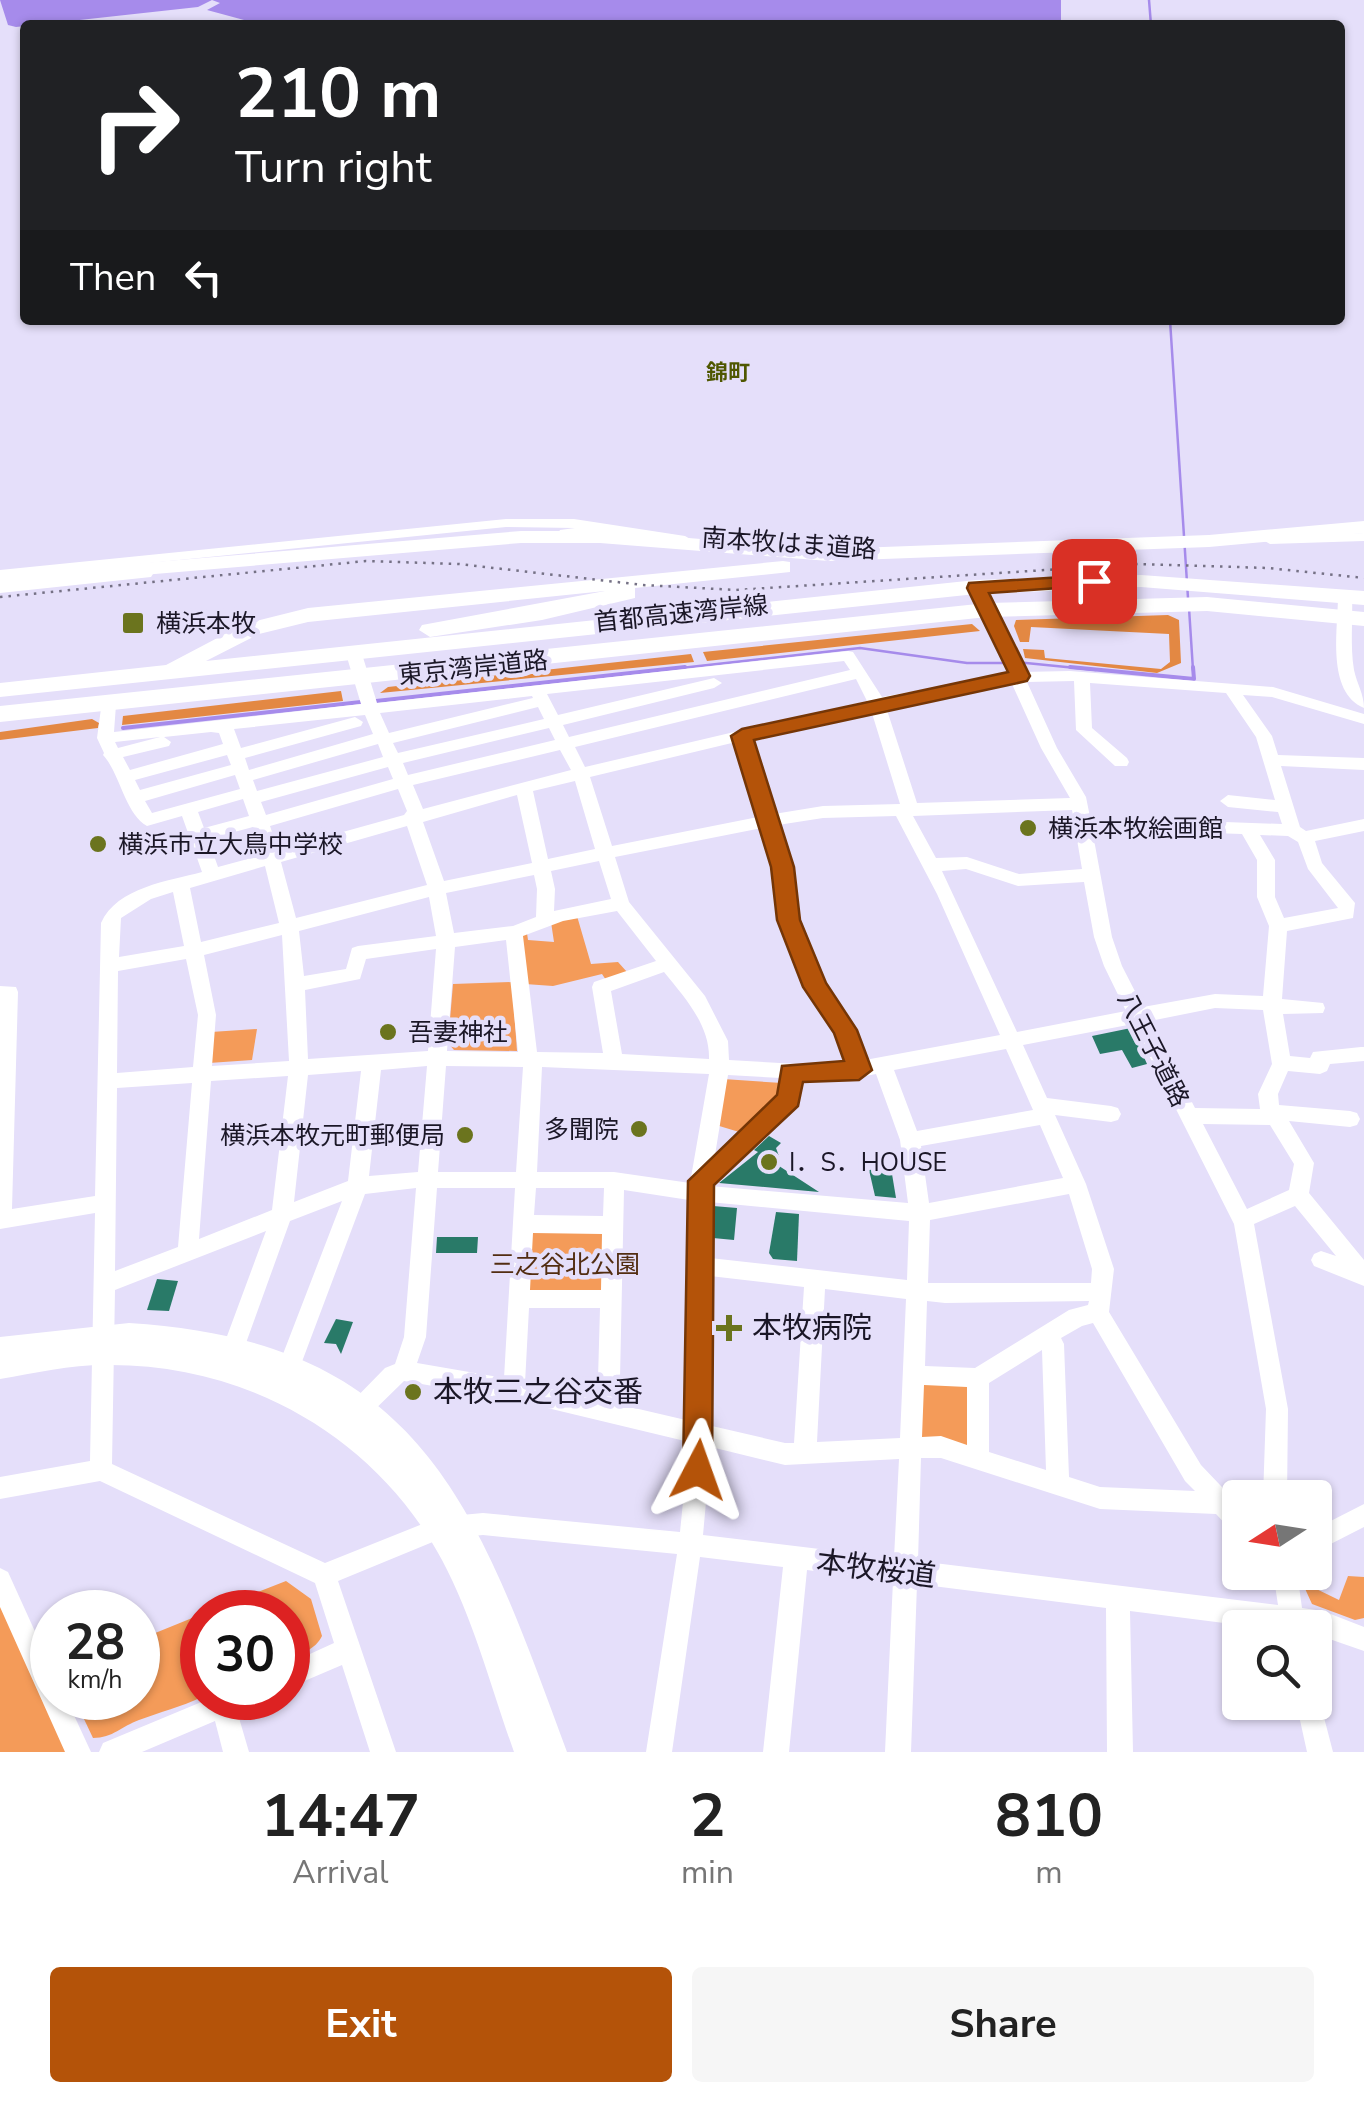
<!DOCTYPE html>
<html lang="en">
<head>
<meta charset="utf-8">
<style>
	:root { --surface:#fff; --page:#f6f6f6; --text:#222; --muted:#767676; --accent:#b45309 }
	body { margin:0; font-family:"Nunito Sans","Noto Sans JP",sans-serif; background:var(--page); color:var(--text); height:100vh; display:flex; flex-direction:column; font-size:38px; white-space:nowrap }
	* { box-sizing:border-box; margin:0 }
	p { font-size:32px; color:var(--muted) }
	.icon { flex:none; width:55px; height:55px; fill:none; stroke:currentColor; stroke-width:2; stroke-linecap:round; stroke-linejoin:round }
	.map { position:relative; height:1752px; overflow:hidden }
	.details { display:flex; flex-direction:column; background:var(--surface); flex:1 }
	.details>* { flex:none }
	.guide { position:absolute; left:20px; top:20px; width:1325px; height:305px; border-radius:10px; box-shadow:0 2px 8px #0004; background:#202124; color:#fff; overflow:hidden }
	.needle { width:65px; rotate:258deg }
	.controls { position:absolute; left:1222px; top:1480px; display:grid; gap:20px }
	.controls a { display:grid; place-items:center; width:110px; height:110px; border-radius:10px; background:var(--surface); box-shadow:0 2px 8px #0004; font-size:50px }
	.speed { position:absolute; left:30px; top:1590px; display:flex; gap:20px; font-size:50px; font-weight:700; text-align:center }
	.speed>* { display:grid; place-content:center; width:130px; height:130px; border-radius:50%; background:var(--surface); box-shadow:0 2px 8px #0004; line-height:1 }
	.speed small { font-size:25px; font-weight:400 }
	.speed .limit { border:15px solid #d22; background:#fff; color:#111 }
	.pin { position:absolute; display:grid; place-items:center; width:85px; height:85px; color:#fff; margin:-42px; border-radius:20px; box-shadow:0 5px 15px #0006 }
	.me { position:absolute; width:110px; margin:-55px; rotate:4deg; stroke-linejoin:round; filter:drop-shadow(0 0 8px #0008) }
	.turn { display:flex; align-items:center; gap:35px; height:210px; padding:0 50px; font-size:45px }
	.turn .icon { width:130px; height:130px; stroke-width:2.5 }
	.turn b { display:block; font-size:70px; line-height:85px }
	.then { display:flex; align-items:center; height:95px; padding:0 50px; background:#0003; gap:20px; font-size:38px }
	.eta { display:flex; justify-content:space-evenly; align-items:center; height:170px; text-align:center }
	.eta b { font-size:60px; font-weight:700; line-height:70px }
	.action { display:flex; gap:20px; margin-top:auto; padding:20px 50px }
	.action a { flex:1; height:115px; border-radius:10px; background:var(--accent); color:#fff; font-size:40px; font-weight:700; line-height:115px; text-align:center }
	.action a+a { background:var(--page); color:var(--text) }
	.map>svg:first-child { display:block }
	.green { fill:#f49b59 }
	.forest { fill:#e38843 }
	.water { fill:#a68beb }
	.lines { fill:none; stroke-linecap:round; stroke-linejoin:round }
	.stream-far1 { stroke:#a68beb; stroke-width:2.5 }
	.stream { stroke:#a68beb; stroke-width:4 }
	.building { fill:#297a68 }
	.minor { fill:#fff; fill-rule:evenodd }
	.major { fill:#fff; fill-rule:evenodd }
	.highway { fill:#fff; fill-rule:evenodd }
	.rail { stroke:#757185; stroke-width:2.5; stroke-dasharray:2.5 6; stroke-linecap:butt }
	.route { fill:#b45309; stroke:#753606; stroke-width:2.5 }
	.poi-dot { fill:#6b741e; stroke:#e5dffa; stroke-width:4 }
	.labels { text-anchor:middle; stroke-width:9; stroke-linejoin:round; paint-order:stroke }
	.far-neighbourhood-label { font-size:22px; font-weight:bold; fill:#4f5700; stroke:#e5dffa }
	.street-label { font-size:25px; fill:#1b1727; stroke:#e5dffa }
	.poi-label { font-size:25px; fill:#1b1727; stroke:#e5dffa; text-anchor:start }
	.park-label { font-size:25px; fill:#522d11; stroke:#e5dffa }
	.near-poi-label { font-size:30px; fill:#1b1727; stroke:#e5dffa; text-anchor:start }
	.near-street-label { font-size:30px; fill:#1b1727; stroke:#e5dffa }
</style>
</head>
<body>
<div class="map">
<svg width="1364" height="1752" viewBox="0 0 1364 1752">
	<rect width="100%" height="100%" fill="#e5dffa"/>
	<g class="green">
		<path d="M577,916l14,48 27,-2 9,10 -21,8 -4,-6 -49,12 -28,-2 -5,-49 7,-2 1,7 26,2 -3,-20z"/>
		<path d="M512,982l5,69 -63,-1 -6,-7 5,-59z"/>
		<path d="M257,1029l-5,31 -43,3 2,-31z"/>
		<path d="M723,1079l59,4 -1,19 -32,33 -33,-10z"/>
		<path d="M529,1233h74l-1,62 -75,-2z"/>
		<path d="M918,1379l55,4 1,66 -59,-8z"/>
		<path d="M1348,1576l16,1v41l-9,2 -43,-16 -10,-22 37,18z"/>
		<path d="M286,1581l25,18 11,37c-7,14 -20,17 -34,22v-46h-82z"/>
		<path d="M0,1605l66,147h-66z"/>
		<path d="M202,1614v83c-21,10 -42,15 -63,23 -17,6 -26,18 -46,18l-19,-40h64v-58z"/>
	</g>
	<g class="forest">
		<path d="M1168,615l11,5 2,43 -24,10 -132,-15 -2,-9 21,1 1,8 116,11 9,-7 -1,-28 -138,-7 -2,15h-9l-6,-16 2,-6z"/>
		<path d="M972,624l8,7 -273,30 -4,-9z"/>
		<path d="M691,654l3,8 -314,31 8,-6z"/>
		<path d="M341,691l2,10 -221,24 1,-9z"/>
		<path d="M92,719l7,4 -1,5 -98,12v-8z"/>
	</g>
	<path class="water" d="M0,0h1061v25h-798l-56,-15 13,-7 -8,-3 -14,7 -182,20 -8,-2z"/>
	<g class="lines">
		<g class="stream-far1">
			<path d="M1149,0l2,25"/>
			<path d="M1170,320l18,278"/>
			<path d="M1189,608l4,62"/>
			<path d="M1016,662l80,8"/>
			<path d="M663,670l197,-22 107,15h39"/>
		</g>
		<g class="stream">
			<path d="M1070,667l124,12 -1,-12"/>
			<path d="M376,701l309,-34"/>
			<path d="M123,728l238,-26"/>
		</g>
	</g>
	<g class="building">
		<path d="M1131,1028l16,36 -15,4 -10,-18 -22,4 -8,-18z"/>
		<path d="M769,1136l12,7 -5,5 4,11 -4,5 43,28 -100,-9 39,-31 -4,-2z"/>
		<path d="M891,1168l5,30 -21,-2 -6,-26z"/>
		<path d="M713,1206l24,2 -3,32 -21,-2z"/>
		<path d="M776,1212l23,2 -2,47 -24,-2 -4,-6z"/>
		<path d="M437,1237h41l-1,16h-41z"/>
		<path d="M157,1279l21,2 -9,30 -22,-1z"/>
		<path d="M336,1319l17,3 -12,32 -5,-10 -12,-1z"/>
	</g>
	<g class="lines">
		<g class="minor">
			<path d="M506,519h68l111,17 7,4 -7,4 -85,-11 -35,4 -7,-4 2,-3 15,-2 -69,-1 -506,51v-8z"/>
			<path d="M1364,533v8l-94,3 -7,-4 7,-4z"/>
			<path d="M146,570l7,4 -2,3 -151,16v-10z"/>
			<path d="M976,582l7,5 39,85 48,-1 203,16 91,27v10l-92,-27 -29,-2 29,41 6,19 86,3v12l-83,-4 19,61 6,4 58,-12v12l-49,10 7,22 33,40 -2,15 -66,13 -5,68 41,4 2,5 -2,5 -40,1 7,42 20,2 3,-6 48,-5h3v14l-34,3 -3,7 -7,3 -32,-3 -10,23 1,11 71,6 7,2 3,6 -3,6 -7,2 -61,-6 25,42 -5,30 55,67v26l-50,-20 -3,-6 3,-6 7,-3 15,5 -41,-50 -41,18 34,185 -1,89h-24l3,-89 -32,-185 -101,-200 -110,21 24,53 64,8 7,2 3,6 -3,6 -7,2 -56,-7 31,69 28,85 -5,43 92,153 39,41v28l-8,-3 -16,-17 -116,-5 -159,-51h-20l-3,103 360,44 -5,-33h24l5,36 21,3 41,16v24l-49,-17v-6h-52l-133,-17 3,141h-26l-1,-144 -189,-24 -6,168h-26l8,-171 -86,-11 -18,182h-26l20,-185 -83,-10 -28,195h-26l31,-198 -194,-19 -43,4 -102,42 58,171h-26l-28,-87 -54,23v-24l46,-21 -19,-60 -215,-102 -100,18v-22l90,-16 5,-248 -95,16v-243l16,1 2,5 -6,217 83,-13 6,-273c16,-36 68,-42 101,-51l-20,-56 -35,10c-22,-12 -27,-53 -44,-71l1,-2 -7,-15 5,-37h12l2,4 -2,27 247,-28 -15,-50 8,-5 8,5 15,49 471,-52 5,1 29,45 126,-23 -39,-87zM844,661l6,9 -281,67 -6,-12 151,-37 8,-5 -8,-5 -156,37 -11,-21zM856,679l11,22 -282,66 -10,-20zM1074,681l2,49 39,36h12l2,-4 -2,-4 -35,-30 -2,-45 136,10 30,44 19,63 -47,-5 -8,6 8,6 50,5 4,12 -192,-7 -4,-20 -29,-49 -30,-66zM1012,684l29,64 29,50 -153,5 -31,-96zM532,696l1,2 -144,35 -9,-20zM538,707l6,12 -146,34 -5,-10zM871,710l29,94 -77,2 -49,8 -23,-75zM365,715l8,19 -124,36 -4,-12 116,-32 2,-4 -8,-5 -114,31 -7,-19zM549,728l6,12 -147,35 -5,-12zM211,732l8,1 4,11 -93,26 -7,-13 46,-11 2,-4 -7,-5zM160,737l-42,11 -3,-6zM736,742l22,75 -146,29 -22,-69zM378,744l5,13 -126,34 -4,-11zM560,750l11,20 -148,39 -10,-24zM227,755l4,10 -91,25 -5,-10zM388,767l5,12 -127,36 -5,-13zM235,775l5,14 -88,24 -7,-12zM575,781l20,68 -47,10 -15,-68zM398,789l9,22 -3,4 -126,35 -8,-24zM517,795l15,68 -88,18 -21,-59zM243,799l6,17 -45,12 -6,-16zM1072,810l10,59 -63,5 -52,-17 -31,1 -23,-42zM896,816l41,78 63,141 -135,25 -13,-35 -29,-41 -26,-64 -6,-53 -13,-42 45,-7zM407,826l20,59 -131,33 -15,-56zM253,827l9,28 -44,12 -10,-28zM762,828l11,39 6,53 27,67 30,45 11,32 -13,2 -105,-6 -1,-19 -23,-45 -76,-94 -14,-45zM1092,829l150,5 15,26v37l12,29 -6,70 -48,-2 -72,13 -21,-41 -10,-29zM1260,835l28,1 10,6 10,27 30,39 -54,10 -9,-21v-37zM599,861l12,38 -57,12 1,-22 -4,-18zM265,866l14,57 -78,19 -11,-54zM966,869l52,17 66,-4 10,55 10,29 22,45 -109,21 -75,-161zM534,875l3,14 -1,28 -23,9 -59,7 -8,-40zM173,892l11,54 -65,11 2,-39 30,-19zM429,897l7,39 -78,10 -6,2 -6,21 -42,7 -5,-45zM617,911l39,50 -62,21 -2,5 11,66 -66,-1 -14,-116 40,-15zM282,935l7,126 -77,5 4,-51 -12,-60zM506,940l12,112 -71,-1 8,-104zM436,949l-8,102 -120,8 -3,-69 55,-11 6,-20zM186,959l12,56 -5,52 -76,6 1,-102zM664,972c21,26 46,53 45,87l-87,-5 -11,-63zM1215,1008l48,2 9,54 -14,30 2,15 -65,-1 -45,-87zM1006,1049l27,61 -116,21 -23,-61zM427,1066l-9,106 -49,4 12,-106zM446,1066l77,1 -7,105h-78zM542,1067l167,7 -19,109 -76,-11h-77zM361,1071l-13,110 -54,21 14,-127zM876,1074l24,66 8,63 -198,-17 86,-81 3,-25 35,2zM728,1075l52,3 -1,18 -64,59zM288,1076l-16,134 -73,29 12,-158zM192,1083l-14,164 -63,24 2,-183zM1203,1124l67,1 24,39 -5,26 -42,19zM1040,1125l23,53 -134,25 -8,-57zM416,1188l-12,149 -9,27 -10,4 -40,41 -3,7 3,7 8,3 8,-3 43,-42 110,19 175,42 -9,90 -197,-19 -43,4 -115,46 -213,-99 3,-174 151,-59 -43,116 3,7 8,3 8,-3 48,-133 52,-20 -64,166 3,7 8,3 8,-3 3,-7 65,-173zM437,1188h78l-11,190 -87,-15 9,-26zM536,1188h68l-1,28 -69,-1zM624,1190l65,10 1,221 -77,-18 7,-24zM1069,1194l23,75 -1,14h-163l2,-63zM709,1202l200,19 -2,59 -197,-22zM533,1233l69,1 -1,56h-71zM710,1276l94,11 -10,156h-9l-73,-17zM825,1289l81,10 -6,139 -83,4zM927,1301l18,2 144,-2 -1,4 -19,5 -94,58 -50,-2zM529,1308h71l-2,71 -6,19 -67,-15zM1093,1323l92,158 10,10 -95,-4 -31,-10 -5,-133 -3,-6 21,-12zM1042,1350l4,120 -57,-18v-69zM924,1385l43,2v58l-26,-9 -19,1zM711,1447l74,18 114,-6 -5,99 -191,-23z"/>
			<path d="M1345,591l7,5c1,24 -2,49 2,74 3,14 10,24 10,38 -38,-16 -26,-79 -26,-112z"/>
			<path d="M1364,1504v23l-49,25v-23z"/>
			<path d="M0,1568l8,4 44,97v29h14l25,54h-26l-65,-145z"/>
			<path d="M1315,1692l5,10 13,50h-26l-11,-50h19z"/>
			<path d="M211,1698h40l-3,9 -11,4 12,41h-26l-8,-31 -73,31h-43l4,-9z"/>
		</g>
		<path class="major" d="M129,1323c296,18 348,186 438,429h-53c-23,-64 -40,-132 -72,-192 -67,-124 -197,-197 -337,-195 -35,0 -70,8 -105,14v-42z"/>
		<g class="highway">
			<path d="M1364,521v12l-155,14 -380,14 -229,-18h-79l-521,44v-12l521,-44h79l229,18 380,-14z"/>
			<path d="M783,561l7,1v10l-155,16v10l-93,22 -112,17 -11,-7 3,-5 183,-34 -297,31 -49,12 -53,27 770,-81 165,-5 223,16v14l-223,-18 -165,7 -976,103v-14l166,-18 78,-41 64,-16z"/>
			<path d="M1207,597l157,15v14l-157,-15 -220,6 -987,105v-16l987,-103z"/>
		</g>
		<path class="rail" d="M0,597l366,-36 93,3 184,21 93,5 403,-26 129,4 96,10"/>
	</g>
	<path class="route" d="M1094,575l7,2v8l-112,8 41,83 -3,5 -273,59 40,127 6,53 26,63 31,47 15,40 -13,10 -56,2 -5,24 -84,79 -2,285 -4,10 -10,4 -11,-4 -4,-10 5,-289 89,-86 5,-29 62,-5 -10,-28 -31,-46 -26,-67 -6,-53 -40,-131 11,-7 266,-57 -41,-84 2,-5z"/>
	<g class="poi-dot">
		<rect x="121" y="611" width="24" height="24" rx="5"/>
		<circle cx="1028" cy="828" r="10"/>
		<circle cx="98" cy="844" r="10"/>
		<circle cx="388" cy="1032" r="10"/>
		<circle cx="639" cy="1129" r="10"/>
		<circle cx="465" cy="1135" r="10"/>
		<circle cx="769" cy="1162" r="10"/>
		<path d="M724 1313h10v10h10v10h-10v10h-10v-10h-10v-10h10z"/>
		<circle cx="413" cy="1392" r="10"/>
	</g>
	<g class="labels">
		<g class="far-neighbourhood-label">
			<text x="728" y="380">錦町</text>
		</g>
		<g class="street-label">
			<text transform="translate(789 543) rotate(4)" y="9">南本牧はま道路</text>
			<text transform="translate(681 613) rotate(-6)" y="9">首都高速湾岸線</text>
			<text transform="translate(473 667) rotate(-6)" y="9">東京湾岸道路</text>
			<text transform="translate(1154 1049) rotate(63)" y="9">八王子道路</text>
		</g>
		<g class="poi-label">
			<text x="156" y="632">横浜本牧</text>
			<text x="1048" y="837">横浜本牧絵画館</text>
			<text x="118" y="853">横浜市立大鳥中学校</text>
			<text x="408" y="1041">吾妻神社</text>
			<text x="619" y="1138" text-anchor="end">多聞院</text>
			<text x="445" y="1144" text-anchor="end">横浜本牧元町郵便局</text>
			<text x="789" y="1171">I．S．HOUSE</text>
		</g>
		<g class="park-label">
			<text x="565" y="1273">三之谷北公園</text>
		</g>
		<g class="near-poi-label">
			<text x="752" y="1338">本牧病院</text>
			<text x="433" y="1402">本牧三之谷交番</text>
		</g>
		<g class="near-street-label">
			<text transform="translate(876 1569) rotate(7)" y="10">本牧桜道</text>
		</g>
	</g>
</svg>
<div class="controls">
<a><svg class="needle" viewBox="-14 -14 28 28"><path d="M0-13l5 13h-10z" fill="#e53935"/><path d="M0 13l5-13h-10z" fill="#767676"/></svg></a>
<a><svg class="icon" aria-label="search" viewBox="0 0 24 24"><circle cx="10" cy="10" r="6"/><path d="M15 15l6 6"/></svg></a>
</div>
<div class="speed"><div>28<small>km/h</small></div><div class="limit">30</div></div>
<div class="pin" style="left:1094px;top:581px;background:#d93025"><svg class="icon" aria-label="arrive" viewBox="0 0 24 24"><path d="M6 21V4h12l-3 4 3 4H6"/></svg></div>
<svg class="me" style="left:698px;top:1470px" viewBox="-20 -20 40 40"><path d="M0-17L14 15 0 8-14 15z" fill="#b45309" stroke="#fff" stroke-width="4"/></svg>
<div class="guide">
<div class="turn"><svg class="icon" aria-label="right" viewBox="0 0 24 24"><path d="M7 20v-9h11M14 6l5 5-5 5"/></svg><div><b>210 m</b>Turn right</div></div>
<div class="then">Then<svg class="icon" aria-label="left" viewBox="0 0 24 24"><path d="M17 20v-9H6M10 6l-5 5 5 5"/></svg></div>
</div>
</div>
<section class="details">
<div class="eta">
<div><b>14:47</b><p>Arrival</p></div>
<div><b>2</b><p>min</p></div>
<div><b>810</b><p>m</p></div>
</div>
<div class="action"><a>Exit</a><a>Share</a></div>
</section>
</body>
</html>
